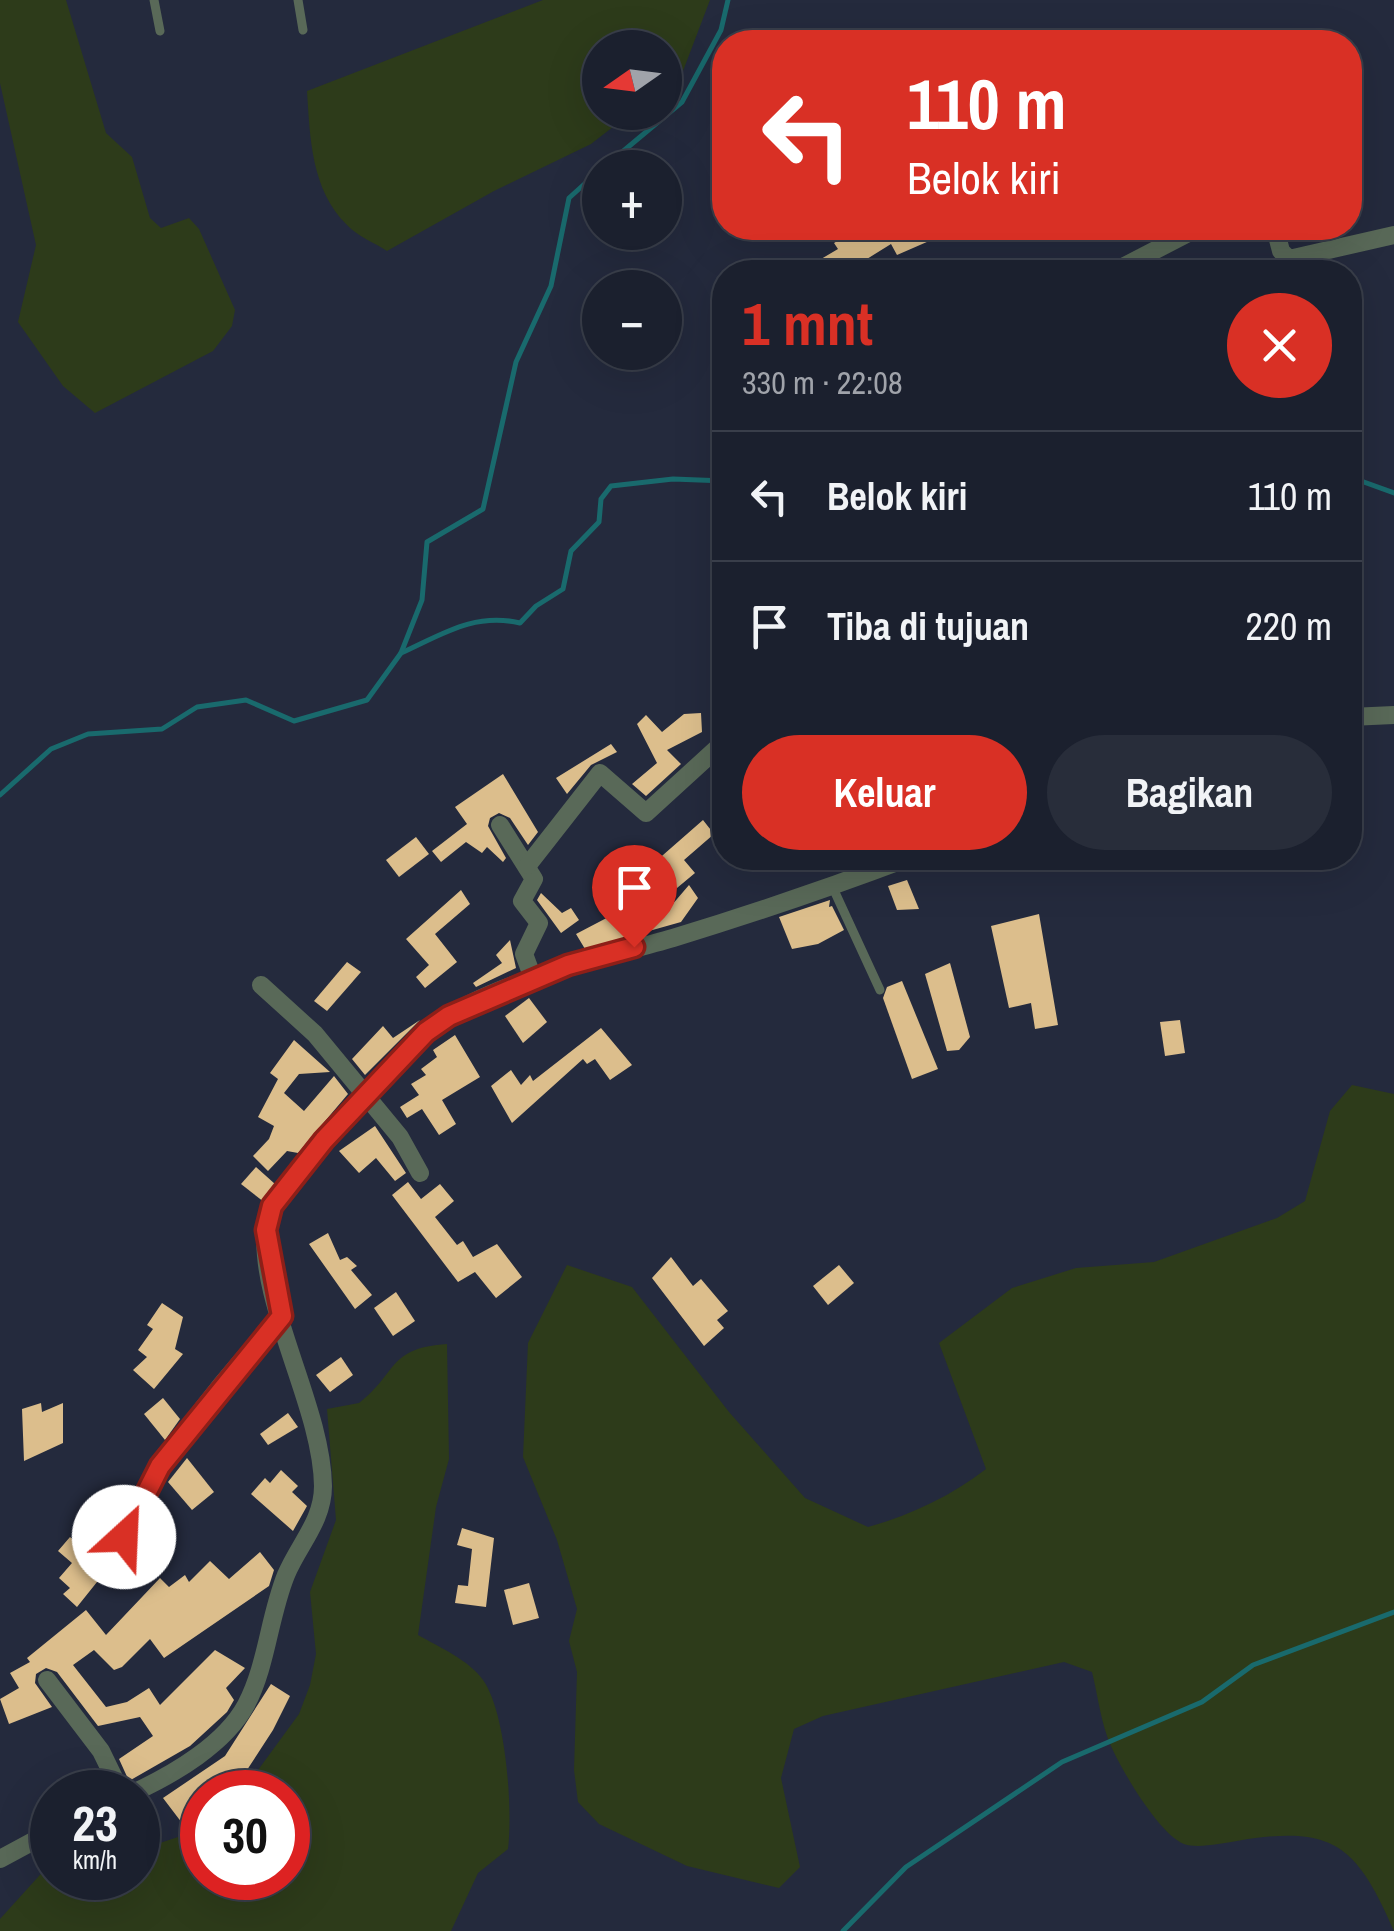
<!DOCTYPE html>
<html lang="id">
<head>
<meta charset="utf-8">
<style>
	:root { --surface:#1b202e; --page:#282d3a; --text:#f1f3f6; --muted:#a0a3aa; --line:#393e4a; --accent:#d93025 }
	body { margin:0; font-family:"Archivo Narrow",sans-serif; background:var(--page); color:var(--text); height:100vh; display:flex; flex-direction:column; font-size:38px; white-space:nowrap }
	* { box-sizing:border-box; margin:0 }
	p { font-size:32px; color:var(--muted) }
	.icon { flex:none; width:55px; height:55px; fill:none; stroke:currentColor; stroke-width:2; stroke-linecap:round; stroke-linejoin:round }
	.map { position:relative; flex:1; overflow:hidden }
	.side { position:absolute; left:712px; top:260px; width:650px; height:610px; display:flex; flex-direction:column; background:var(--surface); border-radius:40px; box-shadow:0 10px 40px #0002,0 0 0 2px var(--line) }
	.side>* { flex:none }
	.top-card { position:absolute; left:712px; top:30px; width:650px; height:210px; border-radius:40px; box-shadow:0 10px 40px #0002,0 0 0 2px var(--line); background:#d93025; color:#fff; overflow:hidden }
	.needle { width:65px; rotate:256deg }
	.tools { position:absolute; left:582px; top:30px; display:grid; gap:20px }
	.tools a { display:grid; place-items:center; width:100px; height:100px; border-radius:50%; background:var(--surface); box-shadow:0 10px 40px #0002,0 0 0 2px var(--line); font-size:50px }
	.speed { position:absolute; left:30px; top:1770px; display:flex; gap:20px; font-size:50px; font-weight:700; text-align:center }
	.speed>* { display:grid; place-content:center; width:130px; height:130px; border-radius:50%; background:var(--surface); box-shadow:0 10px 40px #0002,0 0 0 2px var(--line); line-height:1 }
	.speed small { font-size:25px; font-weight:400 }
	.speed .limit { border:15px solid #d22; background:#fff; color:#111 }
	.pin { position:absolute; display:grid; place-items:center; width:85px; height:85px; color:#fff; margin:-102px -42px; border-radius:50% 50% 50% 0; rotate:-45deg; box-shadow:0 0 10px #0007 }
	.pin .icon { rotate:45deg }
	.me { position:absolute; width:110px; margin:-55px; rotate:25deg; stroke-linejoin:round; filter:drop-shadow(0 0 8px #0008) }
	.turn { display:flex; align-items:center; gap:35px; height:210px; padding:0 30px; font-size:45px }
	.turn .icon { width:130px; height:130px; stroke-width:2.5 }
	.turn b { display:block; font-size:70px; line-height:85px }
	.round { display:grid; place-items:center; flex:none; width:105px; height:105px; border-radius:52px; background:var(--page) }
	.summary { display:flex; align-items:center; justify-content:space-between; height:170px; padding:0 30px }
	h1 { font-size:60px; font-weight:800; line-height:75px; color:var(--accent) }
	.action { display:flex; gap:20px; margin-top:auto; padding:20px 30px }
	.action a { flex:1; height:115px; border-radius:60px; background:var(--accent); color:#fff; font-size:40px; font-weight:800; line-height:115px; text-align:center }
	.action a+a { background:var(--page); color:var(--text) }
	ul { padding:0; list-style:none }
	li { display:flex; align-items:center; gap:30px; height:130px; padding:0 30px; border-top:2px solid var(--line) }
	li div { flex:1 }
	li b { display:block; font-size:38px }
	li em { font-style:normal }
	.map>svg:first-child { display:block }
	.green { fill:#2d3b1a }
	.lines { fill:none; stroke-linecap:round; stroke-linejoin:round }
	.stream { stroke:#196a6d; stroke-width:5 }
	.building { fill:#dcbe8c }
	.lane { stroke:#596958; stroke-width:9 }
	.street { stroke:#596958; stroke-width:18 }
	.route-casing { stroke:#8d1f18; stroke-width:25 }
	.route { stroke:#d93025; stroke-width:18 }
</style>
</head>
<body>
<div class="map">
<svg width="1394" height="1931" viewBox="0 0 1394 1931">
	<rect width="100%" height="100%" fill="#242a3d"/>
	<g class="green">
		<path d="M0,0h66l40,133 26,24 18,61 11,10 28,-10 10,11 36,81 -3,16 -19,25 -118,62 -32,-27 -45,-64 18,-77 -36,-162z"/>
		<path d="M543,0h167l-27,71 -18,14v-37h-65v64l31,1 -40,31 -97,47 -107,60c-12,-8 -30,-15 -40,-26 -36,-35 -37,-88 -40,-134z"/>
		<path d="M1352,1085l42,9v837c-37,-85 -60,-107 -157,-90 -15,2 -39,8 -53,3 -25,-10 -62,-73 -73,-98 -10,-22 -13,-50 -19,-74l-28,-10 -241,54 -29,13 -13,49 19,89 -21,21 -92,-22 -88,-42 -21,-22 -4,-32 3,-98 -8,-31 8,-32 -20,-69 -34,-83 5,-114 39,-78 65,22 97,125 76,86 63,29c43,-12 83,-31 118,-58l-47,-126 73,-55 64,-20 78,-6 123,-44 28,-17 25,-90z"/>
		<path d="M447,1344l2,115 -13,48 -18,128c21,12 51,25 65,45 23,32 30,130 25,169l-30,24 -27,58h-451v-12l48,-53 4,-1v13h86v-41l6,-2 13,9 45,-15v49h86v-86h-46l57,-78 11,-29 6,-31 -6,-62 26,-72 -9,-111 32,-6c39,-30 28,-55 88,-59z"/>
	</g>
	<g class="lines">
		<g class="stream">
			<path d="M603,168l79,-66 39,-72 7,-30"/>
			<path d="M1350,477l44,16"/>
			<path d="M401,653c40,-18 73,-41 119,-30l16,-17 27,-17 8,-38 28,-29 2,-23 10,-13 62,-7 52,2"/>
			<path d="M0,795l51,-46 37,-15 74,-5 35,-22 49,-7 48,21 73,-21 34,-47 21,-53 5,-58 56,-33 33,-147 35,-76 18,-88 31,-28"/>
			<path d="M843,1931l63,-64 156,-105 140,-60 51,-37 141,-53"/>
		</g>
	</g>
	<g class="building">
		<path d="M878,228h51l7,10 -39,17 -6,-11 -45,28h-24l-6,-10 22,-13 -4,-6 17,-10 6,7z"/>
		<path d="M701,713l1,19 -35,18 14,14 -35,32 -14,-12 25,-21 -20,-39 9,-9 16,17 22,-18z"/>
		<path d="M611,744l6,8 -26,13 -24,29 -11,-16z"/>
		<path d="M503,774l35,58 -10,13 -18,-27 -11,-5 -9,5 -2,8 18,32 -3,4 -16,-15 -5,6 -16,-11 -25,20 -9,-11 35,-27 -12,-17z"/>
		<path d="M703,820l11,14 -30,26 11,13 -18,15 -22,-26z"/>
		<path d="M416,837l13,17 -30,23 -13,-17z"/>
		<path d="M907,880l12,29 -22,1 -9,-24z"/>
		<path d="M689,885l9,13 -17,24 -96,27 -9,-15 63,-33 14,26z"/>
		<path d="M461,890l9,14 -35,30 22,28 -32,26 -9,-11 13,-12 -23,-26z"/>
		<path d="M541,893l21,20 9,-5 8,12 -18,13 -24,-33z"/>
		<path d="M830,900l-1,7 3,-1 12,24 -26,14 -26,5 -13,-32z"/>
		<path d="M1039,914l19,111 -23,4 -4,-26 -22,5 -18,-82z"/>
		<path d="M510,940l6,28 -40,19 -3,-4 29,-20 -6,-8z"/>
		<path d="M347,962l14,10 -34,39 -13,-10z"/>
		<path d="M950,963l20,74 -11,13 -12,1 -22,-77z"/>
		<path d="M902,981l36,88 -26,10 -29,-81 4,-11z"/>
		<path d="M529,998l18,24 -24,21 -18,-27z"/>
		<path d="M420,1020l-55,55 -13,-16 31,-33 10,12z"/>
		<path d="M1180,1020l5,33 -20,3 -5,-34z"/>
		<path d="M601,1028l31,37 -22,15 -15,-21 -8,5 -4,-5 -71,64 -21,-37 20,-16 10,15 9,-10 3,6z"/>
		<path d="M455,1035l25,42 -38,23 14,24 -17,11 -17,-26 -15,9 -7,-11 19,-12 -8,-11 15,-9 -5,-6 16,-12 -4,-7z"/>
		<path d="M294,1040l36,32 -31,2 -15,19 20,18 30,-35 14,18 -50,59 -11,-2 -19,20 -15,-15 16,-17 5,-13 -16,-9 20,-38 -8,-6z"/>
		<path d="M375,1126l31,47 -11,8 -19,-23 -17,15 -20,-22z"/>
		<path d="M256,1167l19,17 -11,18 -23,-18z"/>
		<path d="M408,1182l13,17 19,-15 14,17 -19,16 22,28 6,-4 10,16 24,-13 25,33 -26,21 -21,-26 -17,10 -66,-87z"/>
		<path d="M328,1233l12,27 7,-3 10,9 -6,4 21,25 -17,14 -46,-65z"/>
		<path d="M671,1257l22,29 8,-7 27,32 -11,9 7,8 -20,18 -52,-68z"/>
		<path d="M839,1265l15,18 -26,22 -15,-19z"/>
		<path d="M396,1292l19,29 -22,15 -19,-28z"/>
		<path d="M162,1303l21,14 -8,32 8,5 -29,35 -21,-19 14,-13 -9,-7 15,-21 -6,-4z"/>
		<path d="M341,1357l12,18 -23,17 -14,-17z"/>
		<path d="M163,1398l17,21 -15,21 -21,-26z"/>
		<path d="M41,1403l1,9 21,-9v40l-39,18 -2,-52z"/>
		<path d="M288,1413l10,14 -30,18 -8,-11z"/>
		<path d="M187,1458l27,34 -22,18 -24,-28z"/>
		<path d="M281,1470l17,16 -6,6 15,14 -14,25 -42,-37 14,-16 5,5z"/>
		<path d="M462,1528l32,10 -8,69 -31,-4 3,-18 10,1 4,-37 -15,-4z"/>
		<path d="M95,1532l20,16 -14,17 4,7 -28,35 -14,-13 7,-6 -11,-10 13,-15 -14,-12 12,-14 12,10z"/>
		<path d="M260,1552l14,18 -5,16 -105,72 -14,-19 -28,28 -8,3 -20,-20 -21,15 33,42 21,-5 22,-14 11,17 55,-55 30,18 -19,20 8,12 -7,12 -37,34 -61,35 -10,-22 34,-23 -13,-19 -42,9 -41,-54 -11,-4 -10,6 -1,9 17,24 -43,17 -9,-25 19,-11 -9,-15 20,-11 -3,-4 59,-48 20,25 54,-57 9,9 16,-12 4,7 21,-21 19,18z"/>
		<path d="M529,1583l10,35 -26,7 -9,-35z"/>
		<path d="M271,1684l19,12 -17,34 -26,40 -29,22h-16v15l-20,16 -19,-25 62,-42z"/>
	</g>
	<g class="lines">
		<g class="lane">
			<path d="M154,0l6,31"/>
			<path d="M298,0l5,30"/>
			<path d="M833,888l47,102"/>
		</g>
		<g class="street">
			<path d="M1275,228l6,23 8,8 105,-24"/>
			<path d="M1113,272l85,-44"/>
			<path d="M1350,717l44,-2"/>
			<path d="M500,825l34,54 -12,22 17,22 -15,31 10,27"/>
			<path d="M528,865l72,-92 46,40 79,-72"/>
			<path d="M261,985l54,49 85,103 20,36"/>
			<path d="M125,1537c37,-81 94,-156 157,-220"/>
			<path d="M47,1680l54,71 20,41"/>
			<path d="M135,1792c39,-18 90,-48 111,-87 21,-40 23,-88 40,-130 13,-31 37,-54 37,-89 -1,-80 -65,-183 -57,-258 4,-35 129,-171 161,-197 58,-49 174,-72 246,-93 79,-24 158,-51 235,-80"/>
			<path d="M0,1859l52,-28"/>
		</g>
	</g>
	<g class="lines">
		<defs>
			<path id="route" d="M124,1537l36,-71 122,-150 -16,-86 6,-24 52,-66 102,-108 23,-16 119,-51 66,-18"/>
		</defs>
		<use href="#route" class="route-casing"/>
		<use href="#route" class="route"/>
	</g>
</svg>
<div class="tools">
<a><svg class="needle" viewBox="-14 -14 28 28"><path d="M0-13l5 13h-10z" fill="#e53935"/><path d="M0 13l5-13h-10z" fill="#a0a3aa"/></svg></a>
<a>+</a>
<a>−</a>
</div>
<div class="speed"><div>23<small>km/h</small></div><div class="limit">30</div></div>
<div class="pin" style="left:634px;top:947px;background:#d93025"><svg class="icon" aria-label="arrive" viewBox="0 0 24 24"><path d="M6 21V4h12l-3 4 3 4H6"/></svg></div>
<svg class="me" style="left:124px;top:1537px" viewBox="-20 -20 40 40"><circle r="19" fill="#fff"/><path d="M0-13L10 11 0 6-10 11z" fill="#d93025"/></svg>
<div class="top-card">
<div class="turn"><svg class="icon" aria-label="left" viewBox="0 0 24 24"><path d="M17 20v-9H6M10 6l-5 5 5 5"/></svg><div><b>110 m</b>Belok kiri</div></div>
</div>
<section class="side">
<div class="summary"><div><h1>1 mnt</h1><p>330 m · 22:08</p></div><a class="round" style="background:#d93025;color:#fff"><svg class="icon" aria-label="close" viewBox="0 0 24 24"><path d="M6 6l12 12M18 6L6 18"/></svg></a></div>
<ul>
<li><svg class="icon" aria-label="left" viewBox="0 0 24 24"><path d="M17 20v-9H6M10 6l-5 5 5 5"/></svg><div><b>Belok kiri</b></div><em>110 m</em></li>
<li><svg class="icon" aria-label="arrive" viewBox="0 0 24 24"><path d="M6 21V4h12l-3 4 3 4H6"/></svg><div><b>Tiba di tujuan</b></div><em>220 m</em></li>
</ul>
<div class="action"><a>Keluar</a><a>Bagikan</a></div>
</section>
</div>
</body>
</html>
